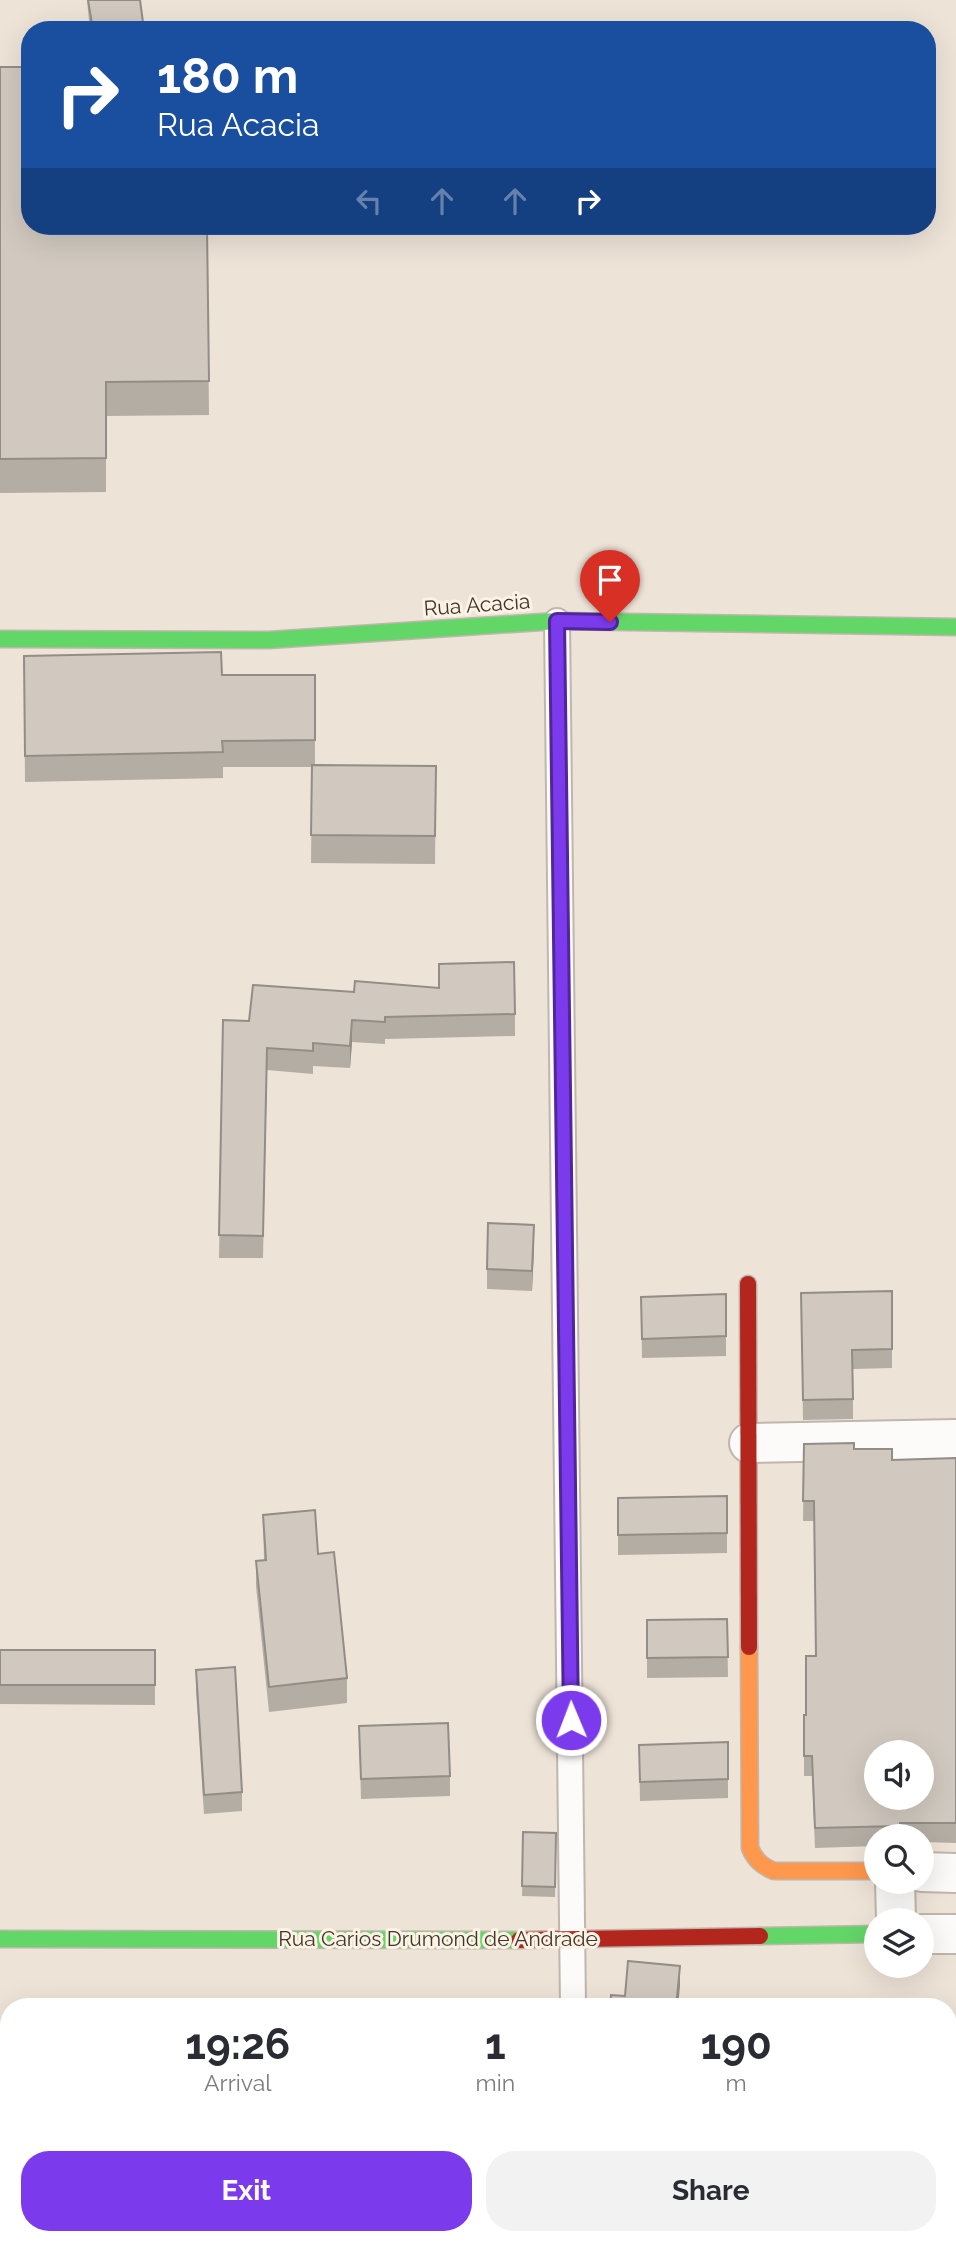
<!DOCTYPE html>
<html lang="en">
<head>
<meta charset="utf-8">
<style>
	:root { --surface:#fff; --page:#f2f2f3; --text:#2b2b33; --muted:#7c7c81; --accent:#7c3aed }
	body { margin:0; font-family:Raleway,sans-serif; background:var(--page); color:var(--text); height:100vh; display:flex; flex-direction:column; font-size:26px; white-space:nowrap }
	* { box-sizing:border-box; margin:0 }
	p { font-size:23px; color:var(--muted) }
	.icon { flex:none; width:38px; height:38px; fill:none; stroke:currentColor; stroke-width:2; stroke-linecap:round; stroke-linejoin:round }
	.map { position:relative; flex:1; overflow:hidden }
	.drawer { position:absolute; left:0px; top:1998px; width:957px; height:247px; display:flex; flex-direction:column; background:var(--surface); border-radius:28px 28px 0 0; box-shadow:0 7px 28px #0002 }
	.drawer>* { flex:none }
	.top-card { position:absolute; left:21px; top:21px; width:915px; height:214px; border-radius:28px; box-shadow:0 7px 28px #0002; background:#1a4fa0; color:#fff; overflow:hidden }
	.tools { position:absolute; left:864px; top:1740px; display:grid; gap:14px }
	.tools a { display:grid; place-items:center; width:70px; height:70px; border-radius:50%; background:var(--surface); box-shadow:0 7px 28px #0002; font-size:35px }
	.pin { position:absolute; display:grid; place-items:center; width:60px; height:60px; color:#fff; margin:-72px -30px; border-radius:50% 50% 50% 0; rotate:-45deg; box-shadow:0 0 7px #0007 }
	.pin .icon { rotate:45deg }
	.me { position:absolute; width:77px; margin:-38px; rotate:359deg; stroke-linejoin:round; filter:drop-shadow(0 0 5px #0008) }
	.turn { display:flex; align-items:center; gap:24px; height:147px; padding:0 21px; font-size:32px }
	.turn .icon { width:91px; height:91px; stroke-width:2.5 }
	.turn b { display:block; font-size:49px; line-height:60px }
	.lanes { display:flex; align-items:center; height:66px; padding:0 21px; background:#0003; justify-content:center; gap:35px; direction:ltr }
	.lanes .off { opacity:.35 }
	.eta { display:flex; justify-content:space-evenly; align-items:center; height:119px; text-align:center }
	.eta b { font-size:42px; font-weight:700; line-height:49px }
	.action { display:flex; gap:14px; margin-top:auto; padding:14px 21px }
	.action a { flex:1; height:80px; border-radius:28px; background:var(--accent); color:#fff; font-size:28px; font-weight:700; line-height:80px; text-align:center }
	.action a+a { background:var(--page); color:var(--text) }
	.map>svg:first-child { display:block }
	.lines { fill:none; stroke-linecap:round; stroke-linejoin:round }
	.lane-casing { stroke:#bfb6ad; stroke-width:28 }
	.street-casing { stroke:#bfb6ad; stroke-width:42 }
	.fast-casing { stroke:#bfb6ad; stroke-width:19 }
	.slow-casing { stroke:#bfb6ad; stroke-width:19 }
	.jam-casing { stroke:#bfb6ad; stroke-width:19 }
	.lane { stroke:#fcfbf9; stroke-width:24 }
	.street { stroke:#fcfbf9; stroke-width:38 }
	.fast { stroke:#63d668; stroke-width:16 }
	.slow { stroke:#ff974d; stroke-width:16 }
	.jam { stroke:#b3261e; stroke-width:16 }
	.wall { fill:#b4ada4 }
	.shaded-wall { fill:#928d86 }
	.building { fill:#d1c9bf; stroke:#928d86; stroke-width:2; fill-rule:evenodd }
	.route-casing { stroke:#51269a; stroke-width:18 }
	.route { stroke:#7c3aed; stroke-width:12 }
	.labels { text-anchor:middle; stroke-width:6; stroke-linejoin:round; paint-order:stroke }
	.street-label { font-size:21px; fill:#3e362e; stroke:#fef2e5 }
</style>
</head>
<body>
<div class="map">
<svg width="956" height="2245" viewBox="0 0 956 2245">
	<rect width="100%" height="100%" fill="#eee3d7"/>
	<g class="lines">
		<defs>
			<g id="lane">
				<path d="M557,621l16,1386"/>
				<path d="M573,2245v-9"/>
			</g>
			<g id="street">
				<path d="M749,1443l207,-4"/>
				<path d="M922,1872l34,1"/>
				<path d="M895,1881l1,39"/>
				<path d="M922,1934h34"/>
			</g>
			<g id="fast">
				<path d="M0,639l269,1 288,-19 399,6"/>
				<path d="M760,1936l117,-2"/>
				<path d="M0,1939l519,1"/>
			</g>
			<path id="slow" d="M749,1647l1,201c5,12 12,18 24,23h103"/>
			<g id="jam">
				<path d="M748,1284l1,363"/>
				<path d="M519,1940l241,-4"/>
			</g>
		</defs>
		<use href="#lane" class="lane-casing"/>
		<use href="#street" class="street-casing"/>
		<use href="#fast" class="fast-casing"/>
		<use href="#slow" class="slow-casing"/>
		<use href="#jam" class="jam-casing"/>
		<use href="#lane" class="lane"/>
		<use href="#street" class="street"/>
		<use href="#fast" class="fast"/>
		<use href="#slow" class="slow"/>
		<use href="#jam" class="jam"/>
	</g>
	<g class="wall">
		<path d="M87,0h53l4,30h-54z"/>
		<path d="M0,67l207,159 2,189 -103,1v76l-106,1z"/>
		<path d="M24,656l198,19h93v90l121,1 -1,98 -124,-1 1,-96h-89v11l-198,4z"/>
		<path d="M515,1014v22l-130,3v5l-33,-2 -2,26 -37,-2v8l-46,-4 -4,188h-44l4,-238 26,1z"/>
		<path d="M534,1245l-2,46 -45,-2v-20z"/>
		<path d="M892,1291v77l-39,1v50l-50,1 -2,-127z"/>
		<path d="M726,1294v62l-84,2 -1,-61z"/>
		<path d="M804,1444l50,5 38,11 64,-2v385l-34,-1v-6h-45v10l-62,2 -3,-72h-8v-61h2l10,-59 -2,-135h-11z"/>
		<path d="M727,1496v57l-109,2v-57z"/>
		<path d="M263,1515l55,39 29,124v25l-78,9 -13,-126v-25l8,-1z"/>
		<path d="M727,1619l1,58 -81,1v-58z"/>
		<path d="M0,1650h155v55l-155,-1z"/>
		<path d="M196,1670l46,122v19l-38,3 -8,-124z"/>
		<path d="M359,1726l91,50v20l-89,3z"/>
		<path d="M728,1742v56l-88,3 -1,-56z"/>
		<path d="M523,1832l33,1 -1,64 -33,-1z"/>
		<path d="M9,2236h180v9h-187z"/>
	</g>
	<g class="shaded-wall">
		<path d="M352,1020v22l-2,26v-22z"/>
		<path d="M534,1225v20l-2,46v-20z"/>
		<path d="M680,1966v20l-2,21h-2z"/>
	</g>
	<g class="building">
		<path d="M88,0h52l4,30h-51z"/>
		<path d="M0,67h30v159h177l2,155 -103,1v76l-106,1z"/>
		<path d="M221,652l1,23h93v65l-93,1 1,11 -198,4 -1,-100z"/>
		<path d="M312,765l124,1 -1,70 -124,-1z"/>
		<path d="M514,962l1,52 -130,3v5l-33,-2 -2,26 -37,-3v8l-46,-3 -4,188 -44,-1 4,-215 26,1 4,-36 101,7 1,-11 84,7v-24z"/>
		<path d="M488,1223l46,2 -2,46 -45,-2z"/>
		<path d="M892,1291v58l-40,1 1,49 -50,1 -2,-107z"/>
		<path d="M726,1294v42l-84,3 -1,-42z"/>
		<path d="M854,1443v6h38v11l64,-2v365h-56v3l-85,2 -3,-72h-8v-41h2v-59h10l-2,-155h-11l1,-57zM877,1752h45v45h-45z"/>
		<path d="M727,1496v37l-109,2v-37z"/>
		<path d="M315,1510l3,44 16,-2 13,126 -78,9 -13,-126 10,-1 -3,-45z"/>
		<path d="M727,1619l1,38 -81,1v-38z"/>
		<rect x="0" y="1650" width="155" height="35"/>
		<path d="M235,1667l7,125 -38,3 -8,-125z"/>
		<path d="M448,1723l2,53 -89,3 -2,-53z"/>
		<path d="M728,1742v37l-88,3 -1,-37z"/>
		<path d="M523,1832l33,1 -1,54 -33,-1z"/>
		<path d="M628,1961l52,5 -4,41h-66l1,-12 14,1z"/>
		<path d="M3,2229h6v7h96l-1,9h-102z"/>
	</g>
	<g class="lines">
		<defs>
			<path id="route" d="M571,1720l-14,-1099 53,1"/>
		</defs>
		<use href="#route" class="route-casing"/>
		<use href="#route" class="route"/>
	</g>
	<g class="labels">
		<g class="street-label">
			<text transform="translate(477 605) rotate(-4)" y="7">Rua Acacia</text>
			<text x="438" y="1946">Rua Carios Drumond de Andrade</text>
		</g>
	</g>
</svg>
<div class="tools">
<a><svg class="icon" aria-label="sound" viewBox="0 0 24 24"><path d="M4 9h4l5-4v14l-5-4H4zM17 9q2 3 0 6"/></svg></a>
<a><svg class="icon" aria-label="search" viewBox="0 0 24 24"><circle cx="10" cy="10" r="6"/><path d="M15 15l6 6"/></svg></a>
<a><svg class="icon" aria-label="layers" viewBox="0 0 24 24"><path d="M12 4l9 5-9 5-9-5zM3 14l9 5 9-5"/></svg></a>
</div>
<div class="pin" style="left:610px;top:622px;background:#d93025"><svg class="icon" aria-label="arrive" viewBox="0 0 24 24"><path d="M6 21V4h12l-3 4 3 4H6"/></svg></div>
<svg class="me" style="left:571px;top:1720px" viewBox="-20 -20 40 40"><circle r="17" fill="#7c3aed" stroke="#fff" stroke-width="3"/><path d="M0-11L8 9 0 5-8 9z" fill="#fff"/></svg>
<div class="top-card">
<div class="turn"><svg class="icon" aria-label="right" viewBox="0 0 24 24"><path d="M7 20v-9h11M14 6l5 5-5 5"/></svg><div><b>180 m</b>Rua Acacia</div></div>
<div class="lanes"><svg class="icon off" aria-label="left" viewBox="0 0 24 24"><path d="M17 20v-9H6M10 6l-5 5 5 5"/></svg><svg class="icon off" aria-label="ahead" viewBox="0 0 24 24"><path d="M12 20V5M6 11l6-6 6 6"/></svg><svg class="icon off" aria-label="ahead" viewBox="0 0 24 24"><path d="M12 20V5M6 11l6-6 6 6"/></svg><svg class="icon" aria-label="right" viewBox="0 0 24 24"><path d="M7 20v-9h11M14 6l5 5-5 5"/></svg></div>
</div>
<section class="drawer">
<div class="eta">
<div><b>19:26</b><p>Arrival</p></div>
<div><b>1</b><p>min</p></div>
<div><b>190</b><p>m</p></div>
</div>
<div class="action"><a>Exit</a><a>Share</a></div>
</section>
</div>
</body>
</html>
